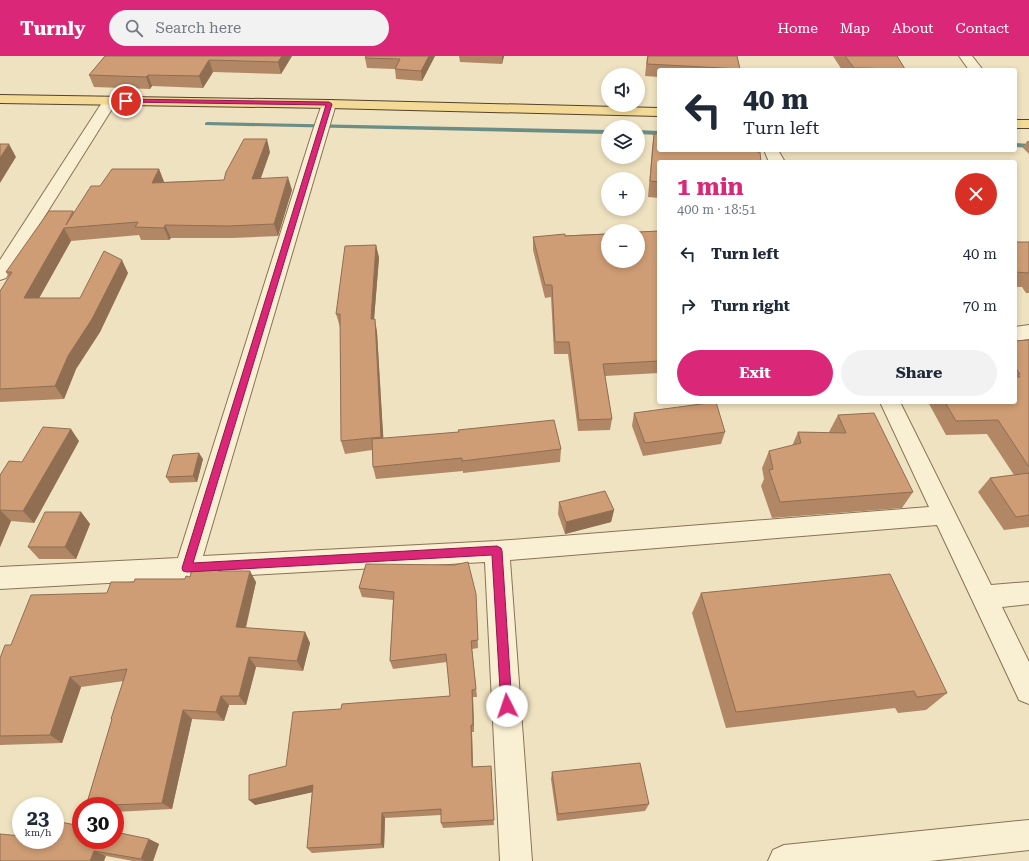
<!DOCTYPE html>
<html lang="en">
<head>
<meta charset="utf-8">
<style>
	:root { --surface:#fff; --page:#f2f2f3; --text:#1f2937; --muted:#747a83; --accent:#db2777 }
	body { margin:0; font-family:"Roboto Serif",serif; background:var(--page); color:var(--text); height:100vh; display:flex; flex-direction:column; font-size:15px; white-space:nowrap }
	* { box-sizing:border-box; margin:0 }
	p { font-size:13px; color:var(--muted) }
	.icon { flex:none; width:22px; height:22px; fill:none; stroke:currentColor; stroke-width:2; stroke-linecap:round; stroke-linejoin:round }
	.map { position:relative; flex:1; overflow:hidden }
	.drawer { position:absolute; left:657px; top:104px; width:360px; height:244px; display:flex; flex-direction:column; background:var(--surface); border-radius:4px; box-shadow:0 2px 6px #0003 }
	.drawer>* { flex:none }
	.banner { position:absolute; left:657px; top:12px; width:360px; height:84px; border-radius:4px; box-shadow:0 2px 6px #0003; background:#fff; color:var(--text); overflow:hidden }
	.tools { position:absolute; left:601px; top:12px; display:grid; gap:8px }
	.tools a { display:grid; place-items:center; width:44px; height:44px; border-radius:50%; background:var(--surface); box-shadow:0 2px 6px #0003; font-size:20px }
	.speed { position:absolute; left:12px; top:741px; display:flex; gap:8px; font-size:20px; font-weight:700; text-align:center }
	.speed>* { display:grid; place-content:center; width:52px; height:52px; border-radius:50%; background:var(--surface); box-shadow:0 2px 6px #0003; line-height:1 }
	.speed small { font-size:10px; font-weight:400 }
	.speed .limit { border:6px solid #d22; background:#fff; color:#111 }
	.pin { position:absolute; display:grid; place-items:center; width:34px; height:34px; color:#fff; margin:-17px; border:2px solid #fff; border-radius:50%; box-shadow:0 1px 4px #0007 }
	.me { position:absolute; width:44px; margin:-22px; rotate:356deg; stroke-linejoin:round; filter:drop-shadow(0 0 3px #0008) }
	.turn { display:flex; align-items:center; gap:14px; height:84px; padding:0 20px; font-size:18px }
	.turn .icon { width:52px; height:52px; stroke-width:2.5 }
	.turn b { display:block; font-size:28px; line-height:34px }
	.round { display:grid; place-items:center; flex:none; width:42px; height:42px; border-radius:21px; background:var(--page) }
	.head { display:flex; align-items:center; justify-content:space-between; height:68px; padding:0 20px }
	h1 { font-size:24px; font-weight:700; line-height:30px; color:var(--accent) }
	.primary-button { display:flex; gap:8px; margin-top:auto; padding:8px 20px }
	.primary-button a { flex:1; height:46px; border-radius:24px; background:var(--accent); color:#fff; font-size:16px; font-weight:700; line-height:46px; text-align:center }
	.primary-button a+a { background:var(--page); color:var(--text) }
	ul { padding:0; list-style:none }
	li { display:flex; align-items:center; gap:12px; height:52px; padding:0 20px }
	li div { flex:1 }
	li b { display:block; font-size:15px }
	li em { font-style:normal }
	header { display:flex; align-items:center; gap:24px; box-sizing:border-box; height:56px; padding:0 20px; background:var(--accent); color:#fff }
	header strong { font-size:19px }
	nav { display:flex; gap:22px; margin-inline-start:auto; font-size:14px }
	.search { width:280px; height:36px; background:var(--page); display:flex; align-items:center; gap:10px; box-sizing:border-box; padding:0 14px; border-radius:22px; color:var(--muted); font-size:15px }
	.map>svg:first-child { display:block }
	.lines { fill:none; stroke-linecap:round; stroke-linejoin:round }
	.stream { fill:#6a8e87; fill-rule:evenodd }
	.minor-casing { stroke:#887358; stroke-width:2 }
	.major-casing { stroke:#55412c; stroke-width:2 }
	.minor { fill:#f9efd3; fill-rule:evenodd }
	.major { fill:#f3da96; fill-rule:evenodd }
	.wall { fill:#b18765 }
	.shaded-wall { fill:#906e52 }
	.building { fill:#ce9d75; stroke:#906e52 }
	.route { fill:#db2777; stroke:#8e194d }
</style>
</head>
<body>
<header>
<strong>Turnly</strong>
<div class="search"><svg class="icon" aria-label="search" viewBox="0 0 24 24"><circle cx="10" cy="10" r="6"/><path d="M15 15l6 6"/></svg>Search here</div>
<nav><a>Home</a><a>Map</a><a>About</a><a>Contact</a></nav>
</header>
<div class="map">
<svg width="1029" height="805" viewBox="0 0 1029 805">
	<rect width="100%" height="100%" fill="#efe2c0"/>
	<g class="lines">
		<g class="stream">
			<path d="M207,66l401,8v4l-403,-9v-2z"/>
			<path d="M638,74l21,1v4l-21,-1z"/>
			<path d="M1015,87l14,1v4l-14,-1z"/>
		</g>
		<defs>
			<g id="minor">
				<path d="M959,0h13l11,14h-14z"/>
				<path d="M110,41l5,1 2,3 -111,177 -6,2v-20l103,-159 2,-3z"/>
				<path d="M329,44l5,1 2,3 -133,452 294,-15 432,-34 -49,-105h20l91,183 38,-3v22l-27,3 27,55v42l-10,-4 -82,-175 -427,35 22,301h-32l-15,-299 -485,27v-22l178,-9 135,-428 9,-26 2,-3z"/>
				<path d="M764,94h14l7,12h-16z"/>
				<path d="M1029,269v14l-14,2v-14z"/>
				<path d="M1029,764v30l-99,11h-162l5,-11 11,-5z"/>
			</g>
			<g id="major">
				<path d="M0,39l329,5 330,8v8l-330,-8 -329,-5z"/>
				<rect x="1015" y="64" width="14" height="8"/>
			</g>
		</defs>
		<use href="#minor" class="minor-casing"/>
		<use href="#major" class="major-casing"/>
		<use href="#minor" class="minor"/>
		<use href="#major" class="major"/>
	</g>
	<g class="wall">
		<path d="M105,0h187l-11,18 -68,-2 -10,16 -51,-2 -2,3 -56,-2 -5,-12z"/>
		<path d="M435,0l-13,25 -26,-2 -1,-10 -28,-1 -2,-10z"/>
		<path d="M459,0h45l-2,8 -42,-2z"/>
		<path d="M647,0h90l3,13 -1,1h-80v7l-14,-1z"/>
		<path d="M833,0h64l8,13v1h-63z"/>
		<path d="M654,78l5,28v36l-11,-1 4,-48z"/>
		<path d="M1027,85h2v13l-6,-6z"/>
		<path d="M270,96l-9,26 31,12 -14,46 -46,2h-61l-2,2h-28l-2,-5 -68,6 -32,57h41l48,-25 -28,59 -24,37 -12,30 -64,3v-111l9,-14 -3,-5 67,-61 1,1 26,-26 59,-17 5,13 60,-2z"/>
		<path d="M659,175v142l-54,3 7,43 -2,11 -32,1 -10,-77h-14l-3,-57 -6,1 -12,-48v-13z"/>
		<path d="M1015,186h14v51h-3l-4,-6h-7z"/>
		<path d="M376,189l3,13 -5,61 3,13 6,106 178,11 -1,13 -97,11v-2l-87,8 -3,-12 -1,-17 -27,4 -4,-13 -1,-114 -4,-13z"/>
		<path d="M1029,284v187l-25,3 -26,-38 12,-14 24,-3 -27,-41 -41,1 -18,-33h87v-61z"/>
		<path d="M634,357l91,19 -4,12 -78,12 -11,-30z"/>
		<path d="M838,359l75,77 -11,16 -130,10 -11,-32 3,-7 -2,-11 7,-17 23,-5 6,-14 31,1v-1z"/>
		<path d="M79,385l-45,82 -23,-2 -11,26v-72l22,-13z"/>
		<path d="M203,403l-6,23 -27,1 -4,-6z"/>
		<path d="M559,446l55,8 -3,12 -46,12 -7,-20z"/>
		<path d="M81,456l9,12 -14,35h-37l-11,-12z"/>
		<path d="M366,508l110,38 2,46 -6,1 5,48h-4l1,35h-2l1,35 18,5 3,53 -51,3 -2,-5v-8l-56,3 -1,30 -72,5 -5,-5 5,-56 -57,13 31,-39 55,-57 109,-13 -3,-34 -54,7 -3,-8 3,-61 -31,-3 -3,-9z"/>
		<path d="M219,511l3,4 34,11 -10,46 59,4 5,11 -7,28 -47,-4 -10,38h-17l-5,16 -32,-2 -20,90 -57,3v-6h-29l26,-87h-1l13,-38 -43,6 -19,56 -62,2v-87l11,-13 96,-52 27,-11 51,-3 5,-2z"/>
		<path d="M701,537l246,100 -21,17 -28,3 -3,-5 -169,20 -34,-115z"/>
		<path d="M552,716l97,32 -4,7 -88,10 -6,-42z"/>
		<path d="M149,783l10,5 -6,17h-20l-112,-21z"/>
	</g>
	<g class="shaded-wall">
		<path d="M282,0h10l-11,18 -3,-12z"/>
		<path d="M429,0h6l-13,25 -1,-10z"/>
		<path d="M502,0h2l-2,8z"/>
		<path d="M209,4l4,12 -10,16 -4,-12z"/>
		<path d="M148,19l4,11 -2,3 -4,-12z"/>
		<path d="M267,83l3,13 -14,39 -4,-12z"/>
		<path d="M9,88l7,13 -16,26v-25z"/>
		<path d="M159,113l5,13 -12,1z"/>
		<path d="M288,121l4,13 -14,46 -4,-12z"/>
		<path d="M165,169l6,13 -2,2 -5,-12z"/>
		<path d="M64,172l7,13 -39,70 -8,-13z"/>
		<path d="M376,189l3,13 -6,74 -2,-13z"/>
		<path d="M122,204l6,13 -28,59 -24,37 -12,30 -9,-13 13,-30z"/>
		<path d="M375,263l2,13 7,117 -3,-12z"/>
		<path d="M71,373l8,12 -45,82 -11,-12z"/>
		<path d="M199,397l4,6 -6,23 -4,-6z"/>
		<path d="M0,454l11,11 -11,26z"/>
		<path d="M614,454l-3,12 -46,12 1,-12z"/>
		<path d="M81,456l9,12 -14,35 -11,-12z"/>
		<path d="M219,511l7,11 -8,-7z"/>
		<path d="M250,515l6,11 -13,56 -7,-11z"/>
		<path d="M305,576l5,11 -7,28 -6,-10z"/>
		<path d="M249,601l7,10 -10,38 -7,-9z"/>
		<path d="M70,621l11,10 -19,56 -12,-8z"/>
		<path d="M472,634l1,7 1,35 -1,-7z"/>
		<path d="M221,640l8,9 -5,16 -8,-9z"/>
		<path d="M183,654l9,9 -20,90 -10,-6z"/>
		<path d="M471,669l1,7 1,41 -1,-6z"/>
		<path d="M313,729l5,6 -63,14 -6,-5z"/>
		<path d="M382,757l3,5 -1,30 -3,-4z"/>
		<path d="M149,783l10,5 -6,17h-9l-3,-2z"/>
		<path d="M94,795l12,5 -2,5h-14z"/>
	</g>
	<g class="building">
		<path d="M105,0h177l-4,6 -69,-2 -10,16 -51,-1 -2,2 -57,-2z"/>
		<path d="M366,0h63l-8,15 -26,-2 5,-10 -35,-1z"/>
		<path d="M648,0h89l3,13 -93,-5z"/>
		<path d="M845,0h52l8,13 -51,-1z"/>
		<path d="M654,78h5v16h98v2h3l1,10h-102v20l-9,-1z"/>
		<path d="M244,83h23l-15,40 36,-2 -14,47 -46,2 -63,-1 -1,3 -29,-1 3,-5 -74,6 -40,70h56l24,-47 18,9 -30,59 -24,37 -13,30 -55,3v-98l12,-19h-6l43,-61h24l-7,14 25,-39h9l12,-17h47l-7,14 72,-3 2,-8z"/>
		<path d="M0,88h9l-9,14z"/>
		<path d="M659,175v130l-56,3 9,55 -33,1 -10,-78h-14l-3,-57h-7l-12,-48 32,-3v2l43,-2v27h30v-29z"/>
		<path d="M1015,186h14v31l-14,-1z"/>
		<path d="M376,189l-5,74h4l6,118 -40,4 -1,-127h-4l9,-68z"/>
		<path d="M1029,284v127l-31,-47 -42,1 -11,-19h70v-25h5l-2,-3h2l-5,-7v-26z"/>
		<path d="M716,346l9,30 -80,11 -11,-30z"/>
		<path d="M874,357l39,79 -133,10 -11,-32 4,-1 -4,-18 32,-8 -3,-11 48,1 -8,-18z"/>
		<path d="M554,364l7,29 -99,12v-3l-89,9 -1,-28 87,-7 -1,-2z"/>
		<path d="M43,371l28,2 -48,82 -23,-1v-35l9,-14 13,1z"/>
		<path d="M199,397l-6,23 -27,1 7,-22z"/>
		<path d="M1029,417v42l-13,2 -26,-39z"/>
		<path d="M605,435l9,19 -48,12 -7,-20z"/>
		<path d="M45,456h36l-16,35h-37z"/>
		<path d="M468,506l8,32 2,46 -7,1 5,48 -4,1 1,35h-2l1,42 19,-1 3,54 -53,3v-14l-59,4 -1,31 -74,4 6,-63 -64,15v-25l37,-9 7,-54 48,-3 1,-5 108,-8 -4,-42 -56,7 4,-69 -35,-4 7,-24 88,1z"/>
		<path d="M219,511l-1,4h32l-14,56 69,5 -8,29 -48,-4 -10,39h-18l-5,16 -33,-2 -21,93 -76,3 26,-87h-1l16,-50 -57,8 -20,58 -50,1v-78l5,-13h6l20,-50 76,-2 4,-11h23l1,-3h50l1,-3 4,1 2,-9z"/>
		<path d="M890,518l57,119 -30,4 -3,-6 -178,21 -35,-119z"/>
		<path d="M640,707l9,41 -91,10 -6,-42z"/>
		<path d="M55,765l26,5v14h34v-8l34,7 -8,20 -47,-8 -4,10h-90v-27l21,2v4h34z"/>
	</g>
	<path class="route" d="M126,43l203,3 3,2 -139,459 304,-17 4,2 1,3 10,155 -1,4 -4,2 -4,-2 -2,-4 -9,-151 -305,17 -4,-1 -1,-3 144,-463 -202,-3v-2z"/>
</svg>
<div class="tools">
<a><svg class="icon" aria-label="sound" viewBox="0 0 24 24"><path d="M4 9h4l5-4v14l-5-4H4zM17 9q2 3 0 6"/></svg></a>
<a><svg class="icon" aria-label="layers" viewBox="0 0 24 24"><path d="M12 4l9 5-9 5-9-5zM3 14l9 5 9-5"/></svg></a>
<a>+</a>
<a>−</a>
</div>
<div class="speed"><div>23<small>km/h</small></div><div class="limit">30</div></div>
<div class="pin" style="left:126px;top:45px;background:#d93025"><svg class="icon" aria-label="arrive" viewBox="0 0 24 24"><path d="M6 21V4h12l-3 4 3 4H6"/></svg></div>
<svg class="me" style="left:507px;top:650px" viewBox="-20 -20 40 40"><circle r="19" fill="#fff"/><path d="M0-13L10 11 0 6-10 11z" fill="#db2777"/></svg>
<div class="banner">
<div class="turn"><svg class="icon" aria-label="left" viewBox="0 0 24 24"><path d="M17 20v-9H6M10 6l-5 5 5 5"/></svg><div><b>40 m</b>Turn left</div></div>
</div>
<section class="drawer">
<div class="head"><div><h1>1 min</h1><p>400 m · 18:51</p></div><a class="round" style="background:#d93025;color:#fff"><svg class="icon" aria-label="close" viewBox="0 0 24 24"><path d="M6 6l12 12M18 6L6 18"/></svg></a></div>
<ul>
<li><svg class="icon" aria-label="left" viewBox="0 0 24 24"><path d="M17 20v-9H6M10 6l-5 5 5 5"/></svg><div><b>Turn left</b></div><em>40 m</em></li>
<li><svg class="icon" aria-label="right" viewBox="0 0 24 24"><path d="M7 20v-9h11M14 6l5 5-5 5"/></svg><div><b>Turn right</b></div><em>70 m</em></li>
</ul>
<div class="primary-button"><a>Exit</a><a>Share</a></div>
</section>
</div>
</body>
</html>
